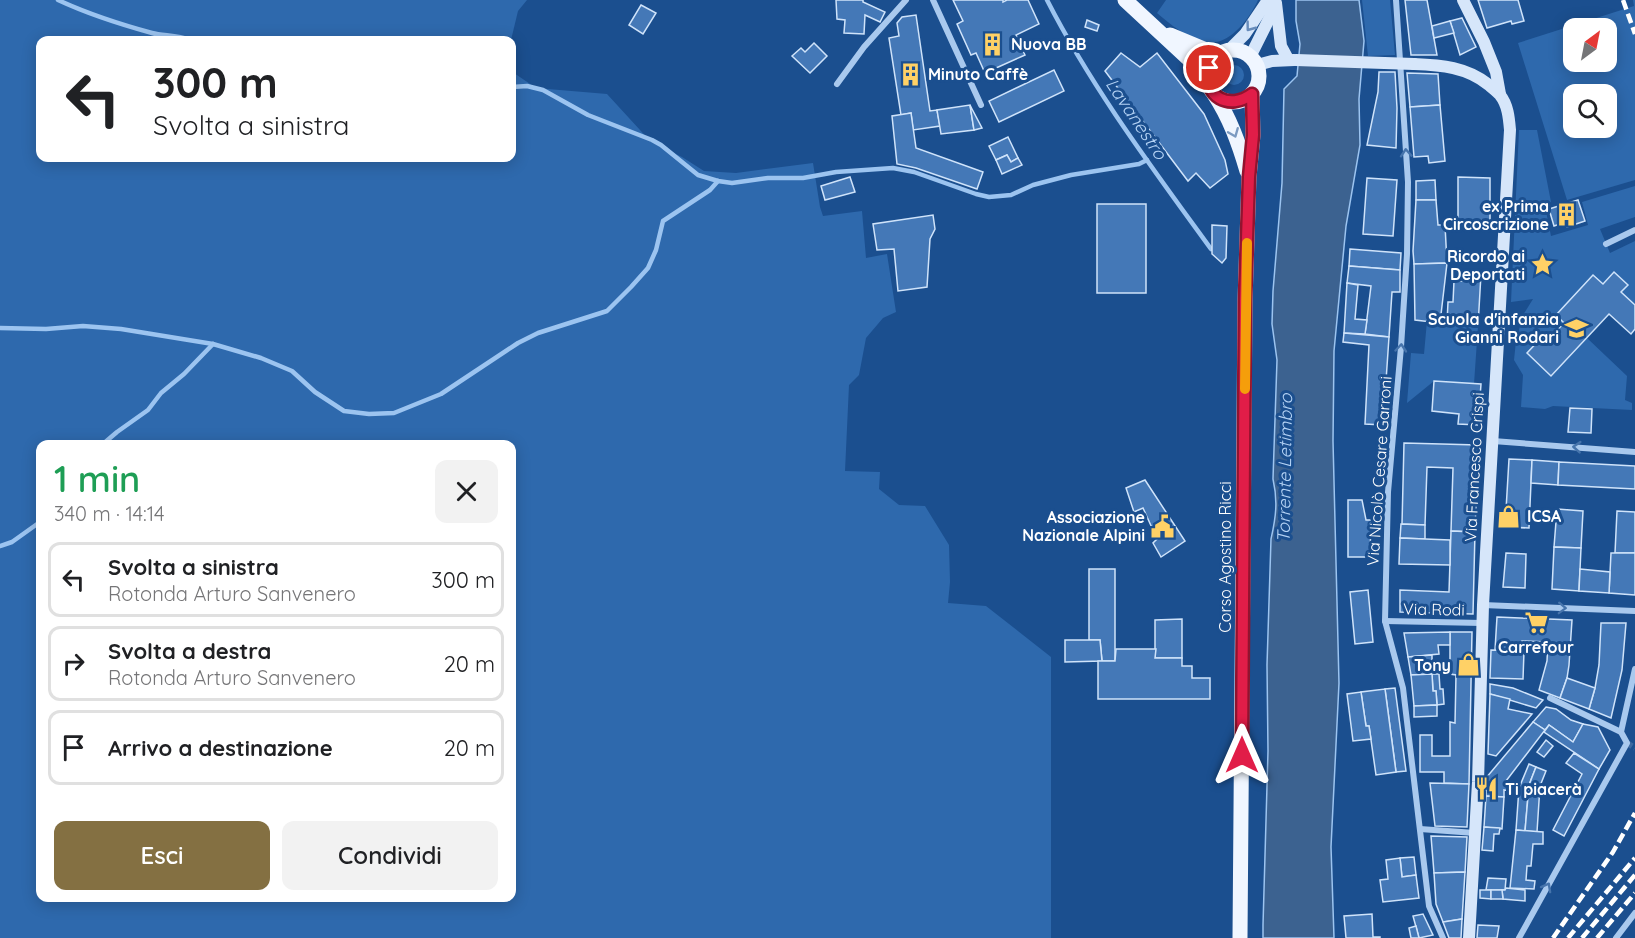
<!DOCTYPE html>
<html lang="it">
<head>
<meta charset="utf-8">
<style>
	:root { --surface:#fff; --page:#f2f2f2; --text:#202124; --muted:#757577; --line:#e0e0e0; --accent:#847042 }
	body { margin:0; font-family:Quicksand,sans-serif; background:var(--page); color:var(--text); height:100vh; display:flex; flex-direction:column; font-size:22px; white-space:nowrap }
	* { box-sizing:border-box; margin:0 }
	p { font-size:20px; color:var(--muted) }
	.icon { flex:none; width:33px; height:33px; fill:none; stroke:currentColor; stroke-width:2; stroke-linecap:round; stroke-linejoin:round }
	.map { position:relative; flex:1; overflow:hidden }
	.side { position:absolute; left:36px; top:440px; width:480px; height:462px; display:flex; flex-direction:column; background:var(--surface); border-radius:12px; box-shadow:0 3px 15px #0003 }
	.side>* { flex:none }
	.top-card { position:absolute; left:36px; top:36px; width:480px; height:126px; border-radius:12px; box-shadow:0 3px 15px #0003; background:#fff; color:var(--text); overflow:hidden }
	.needle { width:39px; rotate:32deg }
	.tools { position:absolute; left:1563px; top:18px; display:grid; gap:12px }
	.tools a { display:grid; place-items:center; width:54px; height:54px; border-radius:12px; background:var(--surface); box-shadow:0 3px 15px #0003; font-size:30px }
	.pin { position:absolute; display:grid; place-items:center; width:51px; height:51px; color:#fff; margin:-26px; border:3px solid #fff; border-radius:50%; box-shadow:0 2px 6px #0007 }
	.me { position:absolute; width:66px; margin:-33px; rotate:0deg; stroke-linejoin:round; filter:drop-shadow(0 0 4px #0008) }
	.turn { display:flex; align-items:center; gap:21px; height:126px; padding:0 18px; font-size:27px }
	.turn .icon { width:78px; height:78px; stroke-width:2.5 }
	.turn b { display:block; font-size:42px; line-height:51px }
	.round { display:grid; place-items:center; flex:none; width:63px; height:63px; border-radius:12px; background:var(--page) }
	.headline { display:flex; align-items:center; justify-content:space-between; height:102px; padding:0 18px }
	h1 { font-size:36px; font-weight:600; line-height:45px; color:#1e9e55 }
	.action { display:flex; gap:12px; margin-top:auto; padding:12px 18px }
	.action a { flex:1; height:69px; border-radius:12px; background:var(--accent); color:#fff; font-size:24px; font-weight:600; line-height:69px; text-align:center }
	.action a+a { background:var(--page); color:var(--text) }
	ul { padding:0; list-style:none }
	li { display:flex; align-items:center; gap:18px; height:75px; margin:0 12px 9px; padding:0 6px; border:3px solid var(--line); border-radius:12px }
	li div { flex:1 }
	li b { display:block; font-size:22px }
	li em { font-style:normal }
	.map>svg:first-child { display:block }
	.green { fill:#2e69ad; fill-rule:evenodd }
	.water { fill:#3c6290; stroke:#9cc4f0; stroke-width:1.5 }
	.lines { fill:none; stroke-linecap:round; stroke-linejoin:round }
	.stream { stroke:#9cc4f0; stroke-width:4.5 }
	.building { fill:#4478b7; stroke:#cfe3fa; stroke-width:1.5 }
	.street-tunnel { stroke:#3d69a0; stroke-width:6; stroke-dasharray:6 3; stroke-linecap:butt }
	.street { stroke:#a9c9ee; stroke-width:6 }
	.secondary { stroke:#d6e6fa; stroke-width:12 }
	.primary { stroke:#f0f6ff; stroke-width:15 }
	.rail { stroke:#fff; stroke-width:4.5; stroke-dasharray:10 4.5; stroke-linecap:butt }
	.secondary-bridge { stroke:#d6e6fa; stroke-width:12 }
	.oneway { stroke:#668bba }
	.oneway2 { stroke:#7b9ac1 }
	.oneway3 { stroke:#4674ac }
	.route-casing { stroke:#92132f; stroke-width:15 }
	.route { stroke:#e11d48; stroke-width:10 }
	.slow { stroke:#f59e0b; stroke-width:10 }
	.labels { text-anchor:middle; stroke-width:6; stroke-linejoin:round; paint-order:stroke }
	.poi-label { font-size:16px; font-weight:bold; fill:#fff; stroke:#1b4f8f; text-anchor:end }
	.street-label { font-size:16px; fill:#fff; stroke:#1b4f8f }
	.water-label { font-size:18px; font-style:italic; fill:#b5d3f5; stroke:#1b4f8f }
</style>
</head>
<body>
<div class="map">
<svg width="1635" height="938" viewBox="0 0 1635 938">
	<rect width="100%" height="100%" fill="#1b4f8f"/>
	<g class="green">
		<path d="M0,0h527l-9,11 -7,29h-471v118h472v-98l2,13 22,15 71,6 44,48 31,15 22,14 32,2 77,-10 7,44 3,9 39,-5 4,47 21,-4 9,58 -13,6 -17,20 -7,37 -10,10 -4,86 35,1 -1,17 20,16 26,1 24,39 1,37 -2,21 38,3 65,51v281h-1051zM40,444h472v453h-472z"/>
		<path d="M1166,0h92c-8,18 -29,47 -52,42 -19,-4 -35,-17 -49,-29z"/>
		<path d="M1362,0h28l5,55 -27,1z"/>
		<path d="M1633,0h2v180l-68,20 -49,-157 116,-37zM1606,28v34h-32v-34zM1574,94h32v34h-32z"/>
		<circle cx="1234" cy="75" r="10"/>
		<path d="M1519,130h18l14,72 -6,4 6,30 37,-11 -6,-23 53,-16v31l-35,12 10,24 25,-12v64l-14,-13 7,-7 -14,-13 -11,12 -10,-8 -37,39 8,8 -17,18 -5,-4 -15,16 24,23 36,-38 40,38 -2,24 7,3v7l-79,-4 -8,3 -24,-2 2,-32 -9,-15 2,-19 7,-26 10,-16 -22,3z"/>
		<path d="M1427,321l51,5 -4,58 -40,-3 -27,22 4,-50 13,1z"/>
	</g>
	<path class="water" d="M1296,0h63l5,41 -5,58 1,46 -14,81 -12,125 -1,90 6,242 -8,164 3,91h-71v-13l5,-174 -1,-86 4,-126c5,-22 7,-38 2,-60l4,-119 -5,-36 1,-33 9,-108 2,-94 13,-13 3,-32 -4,-23z"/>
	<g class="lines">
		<g class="stream">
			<path d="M58,0c30,14 61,24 94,33 11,3 26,2 37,7"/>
			<path d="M1047,0c45,88 106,169 164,249"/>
			<path d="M512,87l15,-1 16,4 45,25 64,25 9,5 37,30 20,6 14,2 36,-5h35l33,-6 57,-4 21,4 62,22 13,3 22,-2 22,-10 38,-10 68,-11 8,-4"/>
			<path d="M0,328l46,1 37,-3 38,3 92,15 48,14 31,13 23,21 29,19 25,3 25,-1 47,-19 77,-51 20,-10 69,-22 24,-24 17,-19 8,-18 7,-29 47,-31 8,-9"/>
			<path d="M103,444l14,-12 31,-22 13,-17 23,-19 29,-30"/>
			<path d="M0,546l12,-4 28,-20"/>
		</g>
	</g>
	<g class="building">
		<path d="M836,0h27v2l22,10 -5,10 -15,-7 -1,19 -20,-1 1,-13 -8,-1z"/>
		<path d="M953,0h50v2l4,-2h21l11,24 -23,11 9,20 -40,18 -9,-20 -5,2 -14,-31 6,-3z"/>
		<path d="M1405,0h22l10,55h-26z"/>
		<path d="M1478,0h40l6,21 -12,3 -1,-3 -24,7z"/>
		<path d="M641,5l15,8 -13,21 -14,-9z"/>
		<path d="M916,15l14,96 7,-1 3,16 -27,4 -2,-17 -10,2 -12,-77 10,-2 -2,-13 5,-6z"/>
		<path d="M1462,18l14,29 -16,8 -10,-34z"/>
		<path d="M1087,20l12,5 -2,6 -12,-4z"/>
		<path d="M1450,21l4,12 -20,5 -2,-12z"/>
		<path d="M814,43l13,13 -17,17 -18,-17 9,-8 4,4z"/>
		<path d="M1121,53l19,14 17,-14 47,61 21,46 3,14 -18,14 -14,-15 -8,8 -83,-110z"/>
		<path d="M1054,70l10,21 -65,31 -10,-21z"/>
		<path d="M1379,72h16l2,36 -1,40 -29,-3 11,-53z"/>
		<path d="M1407,73l31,1 2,31 -30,2z"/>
		<path d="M970,105l4,25 -33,4 -4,-24z"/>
		<path d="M970,105l2,4 10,19 -8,2z"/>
		<path d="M1440,105l5,56 -16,2 -1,-7 -14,1 -4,-50z"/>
		<path d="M911,113l5,35 67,24 -6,17 -61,-21 -19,-4 -5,-48z"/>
		<path d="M1008,137l10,21 -7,4 -4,-7 -11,5 -7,-14z"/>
		<path d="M1007,155l4,7 7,-4 4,7 -20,9 -6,-14z"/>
		<path d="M850,177l5,15 -30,8 -4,-14z"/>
		<path d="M1458,177l32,1v42h-32z"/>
		<path d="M1367,178l30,2 -4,56 -30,-2z"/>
		<path d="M1435,180l1,20h-20v-19z"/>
		<path d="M1416,200h20l2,25h7l2,38 -33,1 -1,-13z"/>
		<path d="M1578,200l7,21 -18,6 -1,-5 -12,4 -5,-17z"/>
		<rect x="1097" y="204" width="49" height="89"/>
		<path d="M933,215l2,14 -5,10 -3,48 -29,4 -4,-42 -17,1 -4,-26z"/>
		<path d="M1212,225l15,1 -1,32 -4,5 -10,-9z"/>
		<path d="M1350,249l51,4 -1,17 -51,-4z"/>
		<path d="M1447,263l-7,60 -25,-3 -1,-56z"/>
		<path d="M1349,266l51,4v22h-8l-3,45 -24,-3 6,-48 -24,-3z"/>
		<path d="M1614,272l14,13 -7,7 14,13v24l-4,5 -22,-20 -58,62 -24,-23 15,-16 5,4 17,-18 -8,-8 37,-40 10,9z"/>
		<path d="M1463,273l18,1 -3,52 -31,-3 1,-21h5l1,-21h9z"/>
		<path d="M1347,283l11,2 -3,34 12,1 -2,14 -21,-1z"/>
		<path d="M1344,333l45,4 -6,88 -18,-1 4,-79 -26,-3z"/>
		<path d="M1434,381l47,3 -3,41 -20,-1 1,-10 -27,-3z"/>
		<path d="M1570,408l22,1 -1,24 -23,-1z"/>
		<path d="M1404,443l74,2 -3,87 -24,-1 2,-63 -26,-1 -2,58 -23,-1z"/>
		<path d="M1509,459l23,1 -3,68 -24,-1z"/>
		<path d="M1532,460l27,2 -1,23 -27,-2z"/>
		<path d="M1559,462l76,4v23l-77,-4z"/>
		<path d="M1145,480l40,61 -24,16 -8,-14 4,-4 -14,-31 -9,4 -8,-24z"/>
		<path d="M1348,500h14l4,20h5l-1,37h-22z"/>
		<path d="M1557,509l26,2 -2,37 -27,-1z"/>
		<path d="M1617,511l18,1v41h-20z"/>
		<path d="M1401,524l24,1v14l-25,-1z"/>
		<path d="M1451,531l24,1 -2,82 -73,-2v-22l49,2z"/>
		<path d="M1400,538l50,2v25l-51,-1z"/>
		<path d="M1554,547l27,1 -2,43 -27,-2z"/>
		<path d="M1506,553l20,1 -1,34 -22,-1z"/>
		<path d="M1611,553h24v42l-26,-2z"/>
		<path d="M1089,569h26v92h-13l-2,-21h-11z"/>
		<path d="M1580,569l30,3 -1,21 -30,-2z"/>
		<path d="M1368,590l5,52 -18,2 -5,-52z"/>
		<path d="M1497,617l75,3 -3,45 -2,13 -7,20 -21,-8 8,-29 1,-19 -26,-1 -1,10 -26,-1z"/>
		<path d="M1182,619v39h-27v-38z"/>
		<path d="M1601,623h25l-4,47 -11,48 -22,-9 6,-21 4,-23z"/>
		<path d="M1450,632h22l-3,152 -25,-1v-11h-24v-37h12v21h18v-34l5,1 1,-48 -6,-1z"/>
		<path d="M1450,632v13h-12l1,9 -31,3 -4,-24z"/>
		<path d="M1065,640h35l2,21 -37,1z"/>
		<path d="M1116,649h40l-1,9h27v8h10v12h18v21h-112v-38h17z"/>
		<path d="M1491,650l33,1 -1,28 -33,-1z"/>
		<path d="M1432,655v19l-21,1 -3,-18z"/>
		<path d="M1432,674h7l1,15h3l1,15 -7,1 -1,-14h-3z"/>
		<path d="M1432,674l1,17h3l1,14 -23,1 -3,-31z"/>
		<path d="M1567,678l28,10 -6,21 -29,-11z"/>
		<path d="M1490,684l23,4 30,12 -7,8 -46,-14z"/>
		<path d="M1395,688l11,83 -10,1 -11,-83z"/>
		<path d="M1385,689l11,83 -20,3 -7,-49h-3l-5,-34z"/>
		<path d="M1361,692l5,34h3l2,13 -18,2 -6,-47z"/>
		<path d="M1490,694l20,5 -2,10 24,5 -36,42 -8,-2z"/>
		<path d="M1437,705v11l-23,1v-11z"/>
		<path d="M1546,707l10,2 15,11 12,4 -10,18 -24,-17 -4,5 -12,-8z"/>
		<path d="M1533,722l12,8 -39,51h5l-1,10 -6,-1v7l-18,-1v-18z"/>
		<path d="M1583,724l15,3 12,23 -11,19 -55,-37 5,-7 24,17z"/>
		<path d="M1546,740l7,6 -9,11 -7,-5z"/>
		<path d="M1574,753l25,16 -35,67 -11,-6 29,-56 -16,-11z"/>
		<path d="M1529,764l7,3 -7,18 -4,46 -9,-1 3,-42z"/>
		<path d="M1536,767l10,4 -6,15 -3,46 -12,-1 4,-46z"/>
		<path d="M1430,783l39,1 -2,43 -32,-1z"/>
		<path d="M1486,796l18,1 -2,32 -18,-2z"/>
		<path d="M1484,827l16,1 -1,6h-5l-1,17 -11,-1z"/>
		<path d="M1516,830l27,2v12h-10l-2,22h-4l-1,14 9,1 -1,8 -24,-1z"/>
		<path d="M1431,836l36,1 -2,35 -31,1z"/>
		<path d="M1414,857l2,18 -14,2 -2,-19z"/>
		<path d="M1400,858l2,19 14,-2 3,23 -36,4 -3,-22 8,-1 -2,-19z"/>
		<path d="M1465,872l-3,47 -19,3 -7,-18 -2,-31z"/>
		<path d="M1488,878l18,1 -1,11h-19z"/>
		<path d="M1506,888l19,2v11l-22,-2 -1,-9h3z"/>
		<path d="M1480,890h11v9l-11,-1z"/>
		<path d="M1491,890h11l1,9h-12z"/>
		<path d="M1372,914l1,23h7v1h-34l-2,-22z"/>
		<path d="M1423,914l10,21 -14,3 -6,-22z"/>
		<path d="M1462,919l-1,19h-12l-6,-16z"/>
		<path d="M1478,925l21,1 -2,12h-20z"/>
		<path d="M1416,926l3,12h-8l-2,-10z"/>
	</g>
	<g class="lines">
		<path class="street-tunnel" d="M1627,743l8,5"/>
		<g class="street">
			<path d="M933,0l48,105"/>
			<path d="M1396,0l12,182 -1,72 -6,93 -13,145 -3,129 18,67 26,218 14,32"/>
			<path d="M837,84l27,-37 42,-47"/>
			<path d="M1606,244l29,-14"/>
			<path d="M1493,441l142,11"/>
			<path d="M1483,605l152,6"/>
			<path d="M1385,621l97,2"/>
			<path d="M1550,698l71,34"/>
			<path d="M1420,829l55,4"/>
			<path d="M1519,938l108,-195 -6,-11 14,-63"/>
			<path d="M1616,938l19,-25"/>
		</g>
		<g class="secondary">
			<path d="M1463,0l21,42 12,30 4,22"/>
			<path d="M1276,3l5,43 7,13"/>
			<path d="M1228,51l17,-17 23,-34"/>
			<path d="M1250,57l20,-40 3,-17"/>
			<path d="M1414,64c27,1 53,3 75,21 3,3 8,6 11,10 8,10 9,23 10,35l-27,475 -5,177 -9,156"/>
			<path d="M1257,65l15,-4 22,-1"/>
		</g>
		<g class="primary">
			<path d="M1125,0l82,76"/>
			<path d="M1170,35l48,20"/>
			<circle cx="1233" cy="76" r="26"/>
			<path d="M1214,94c16,24 25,50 33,77"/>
			<path d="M1240,938l5,-637 4,-124 4,-42 -1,-41"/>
		</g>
		<g class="rail">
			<path d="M1623,0l12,34"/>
			<path d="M1553,938l60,-86 22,-39"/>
			<path d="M1568,938l67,-80"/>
			<path d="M1582,938l53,-63"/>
			<path d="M1597,938l38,-45"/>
		</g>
		<path class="secondary-bridge" d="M1296,60l118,4"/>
	</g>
	<defs><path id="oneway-chevron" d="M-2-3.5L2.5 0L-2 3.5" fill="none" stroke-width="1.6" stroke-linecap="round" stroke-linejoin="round" transform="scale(1.5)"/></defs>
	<use class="oneway" href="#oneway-chevron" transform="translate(1250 27) rotate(127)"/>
	<use class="oneway2" href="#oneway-chevron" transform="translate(1234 133) rotate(68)"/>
	<g class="oneway3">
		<use href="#oneway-chevron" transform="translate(1406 153) rotate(-94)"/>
		<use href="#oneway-chevron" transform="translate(1401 348) rotate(-85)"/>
		<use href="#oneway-chevron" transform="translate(1577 447) rotate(-176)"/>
		<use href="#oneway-chevron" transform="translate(1562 608) rotate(2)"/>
		<use href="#oneway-chevron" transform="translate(1547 887) rotate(-61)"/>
	</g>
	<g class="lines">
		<defs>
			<path id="route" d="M1209,68c-6,29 20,43 43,26l1,41 -4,42 -4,124 -3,454"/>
		</defs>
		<use href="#route" class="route-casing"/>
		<use href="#route" class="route"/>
		<path class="slow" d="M1245,389l2,-146"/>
	</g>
	<defs>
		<symbol id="building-bare" viewBox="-9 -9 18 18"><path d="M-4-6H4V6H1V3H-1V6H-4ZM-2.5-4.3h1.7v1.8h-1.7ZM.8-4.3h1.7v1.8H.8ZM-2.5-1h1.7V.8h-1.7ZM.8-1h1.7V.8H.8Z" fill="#ffd166" stroke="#1b4f8f" stroke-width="2.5" paint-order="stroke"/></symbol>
		<symbol id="sight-bare" viewBox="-9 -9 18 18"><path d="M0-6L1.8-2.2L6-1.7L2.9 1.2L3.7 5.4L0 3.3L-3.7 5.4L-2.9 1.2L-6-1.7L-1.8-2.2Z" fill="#ffd166" stroke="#1b4f8f" stroke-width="2.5" paint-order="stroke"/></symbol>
		<symbol id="school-bare" viewBox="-9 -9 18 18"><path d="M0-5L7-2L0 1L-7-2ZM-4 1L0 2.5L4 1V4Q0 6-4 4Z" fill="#ffd166" stroke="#1b4f8f" stroke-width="2.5" paint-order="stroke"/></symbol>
		<symbol id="shop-bare" viewBox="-9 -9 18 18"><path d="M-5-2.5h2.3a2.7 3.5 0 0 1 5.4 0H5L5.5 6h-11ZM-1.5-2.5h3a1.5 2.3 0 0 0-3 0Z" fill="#ffd166" stroke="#1b4f8f" stroke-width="2.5" paint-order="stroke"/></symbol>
		<symbol id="civic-bare" viewBox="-9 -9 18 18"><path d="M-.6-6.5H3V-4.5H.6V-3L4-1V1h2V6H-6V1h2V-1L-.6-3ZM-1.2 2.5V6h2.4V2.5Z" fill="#ffd166" stroke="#1b4f8f" stroke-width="2.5" paint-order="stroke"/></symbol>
		<symbol id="supermarket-bare" viewBox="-9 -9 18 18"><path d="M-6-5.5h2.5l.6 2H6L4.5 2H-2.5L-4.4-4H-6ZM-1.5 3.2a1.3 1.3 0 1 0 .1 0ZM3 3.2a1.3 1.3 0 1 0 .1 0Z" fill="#ffd166" stroke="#1b4f8f" stroke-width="2.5" paint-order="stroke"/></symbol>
		<symbol id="restaurant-bare" viewBox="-9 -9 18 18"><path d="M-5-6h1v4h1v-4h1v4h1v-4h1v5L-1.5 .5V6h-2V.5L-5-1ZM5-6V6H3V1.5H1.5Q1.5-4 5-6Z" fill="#ffd166" stroke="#1b4f8f" stroke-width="2.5" paint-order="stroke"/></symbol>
	</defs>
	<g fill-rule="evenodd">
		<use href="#building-bare" x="976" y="28" width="33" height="33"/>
		<use href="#building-bare" x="894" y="58" width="33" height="33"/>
		<use href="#building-bare" x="1550" y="198" width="33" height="33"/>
		<use href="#sight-bare" x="1526" y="248" width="33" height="33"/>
		<use href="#school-bare" x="1560" y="312" width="33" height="33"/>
		<use href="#shop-bare" x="1492" y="500" width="33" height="33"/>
		<use href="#civic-bare" x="1146" y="510" width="33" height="33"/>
		<use href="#supermarket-bare" x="1520" y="606" width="33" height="33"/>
		<use href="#shop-bare" x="1452" y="648" width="33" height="33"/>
		<use href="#restaurant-bare" x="1470" y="772" width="33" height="33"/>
	</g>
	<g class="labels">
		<g class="poi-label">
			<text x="1011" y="50" text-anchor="start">Nuova BB</text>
			<text x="928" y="80" text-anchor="start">Minuto Caffè</text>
			<text x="1549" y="212">ex Prima<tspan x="1549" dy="18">Circoscrizione</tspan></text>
			<text x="1525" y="262">Ricordo ai<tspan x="1525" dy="18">Deportati</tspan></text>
			<text x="1559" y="325">Scuola d'infanzia<tspan x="1559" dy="18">Gianni Rodari</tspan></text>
			<text x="1527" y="522" text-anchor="start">ICSA</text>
			<text x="1145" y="523">Associazione<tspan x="1145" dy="18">Nazionale Alpini</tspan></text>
			<text x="1536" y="653" text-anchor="middle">Carrefour</text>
			<text x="1451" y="671">Tony</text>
			<text x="1505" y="795" text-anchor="start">Ti piacerà</text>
		</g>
		<g class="street-label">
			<text transform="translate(1474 467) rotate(-87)" y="6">Via Francesco Crispi</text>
			<text transform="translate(1379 471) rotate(-86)" y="6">Via Nicolò Cesare Garroni</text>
			<text transform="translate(1225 557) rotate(-90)" y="6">Corso Agostino Ricci</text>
			<text transform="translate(1434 609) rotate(1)" y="6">Via Rodi</text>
		</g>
		<g class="water-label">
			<text transform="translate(1136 119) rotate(56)" y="6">Lavanestro</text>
			<text transform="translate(1285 468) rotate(-89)" y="6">Torrente Letimbro</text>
		</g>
	</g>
</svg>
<div class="tools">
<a><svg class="needle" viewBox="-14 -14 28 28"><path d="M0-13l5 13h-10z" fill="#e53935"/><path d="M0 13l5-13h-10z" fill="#757577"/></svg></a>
<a><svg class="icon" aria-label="search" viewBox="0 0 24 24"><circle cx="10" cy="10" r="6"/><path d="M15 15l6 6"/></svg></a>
</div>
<div class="pin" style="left:1209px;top:68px;background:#d93025"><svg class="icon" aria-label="arrive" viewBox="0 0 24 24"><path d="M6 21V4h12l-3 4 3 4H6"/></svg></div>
<svg class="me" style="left:1242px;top:755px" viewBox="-20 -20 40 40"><path d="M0-17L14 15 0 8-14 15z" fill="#e11d48" stroke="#fff" stroke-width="4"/></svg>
<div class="top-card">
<div class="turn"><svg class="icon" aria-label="left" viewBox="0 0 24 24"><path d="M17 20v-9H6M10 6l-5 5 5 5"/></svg><div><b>300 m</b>Svolta a sinistra</div></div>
</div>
<section class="side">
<div class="headline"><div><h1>1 min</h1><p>340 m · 14:14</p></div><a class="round"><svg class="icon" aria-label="close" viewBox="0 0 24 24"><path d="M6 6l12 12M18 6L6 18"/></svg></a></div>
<ul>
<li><svg class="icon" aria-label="left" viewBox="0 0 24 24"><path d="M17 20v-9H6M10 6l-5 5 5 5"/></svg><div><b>Svolta a sinistra</b><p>Rotonda Arturo Sanvenero</p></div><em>300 m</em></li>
<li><svg class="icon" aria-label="right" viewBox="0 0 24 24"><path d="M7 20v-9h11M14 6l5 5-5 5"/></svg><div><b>Svolta a destra</b><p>Rotonda Arturo Sanvenero</p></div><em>20 m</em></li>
<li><svg class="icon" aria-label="arrive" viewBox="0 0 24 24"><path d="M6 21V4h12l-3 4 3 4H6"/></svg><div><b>Arrivo a destinazione</b></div><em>20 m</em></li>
</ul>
<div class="action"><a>Esci</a><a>Condividi</a></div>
</section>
</div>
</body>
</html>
